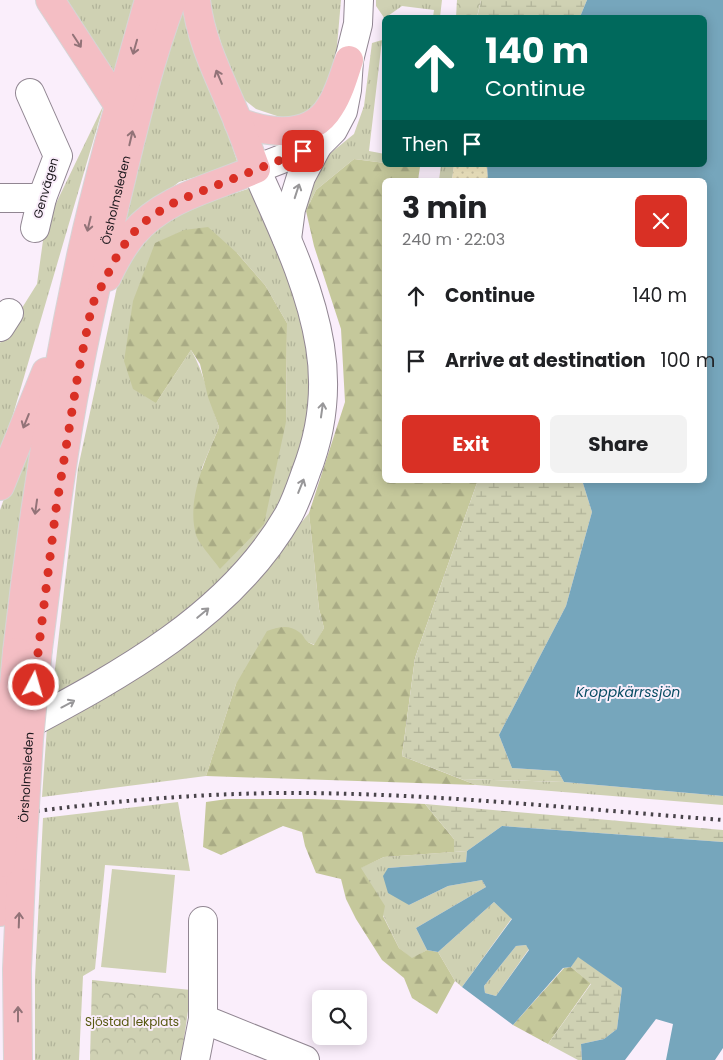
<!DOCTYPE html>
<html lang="en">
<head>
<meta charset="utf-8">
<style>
	:root { --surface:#fff; --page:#f2f2f2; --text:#202124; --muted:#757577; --accent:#d93025 }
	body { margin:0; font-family:Poppins,sans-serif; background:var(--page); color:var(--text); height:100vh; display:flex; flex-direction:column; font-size:19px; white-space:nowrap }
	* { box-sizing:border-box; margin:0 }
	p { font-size:16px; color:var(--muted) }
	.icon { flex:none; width:28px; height:28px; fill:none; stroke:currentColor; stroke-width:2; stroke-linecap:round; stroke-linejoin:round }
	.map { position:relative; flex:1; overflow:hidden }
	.side { position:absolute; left:382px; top:178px; width:325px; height:305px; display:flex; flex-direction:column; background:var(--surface); border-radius:8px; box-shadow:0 2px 12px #0003 }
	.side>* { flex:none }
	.banner { position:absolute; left:382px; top:15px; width:325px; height:152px; border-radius:8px; box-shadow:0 2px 12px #0003; background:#00695c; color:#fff; overflow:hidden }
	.fabs { position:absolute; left:312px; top:990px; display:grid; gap:10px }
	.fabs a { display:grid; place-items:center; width:55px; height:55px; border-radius:8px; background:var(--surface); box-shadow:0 2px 12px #0003; font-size:25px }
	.pin { position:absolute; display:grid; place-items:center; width:42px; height:42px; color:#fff; margin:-21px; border-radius:10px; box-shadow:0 2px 8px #0006 }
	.me { position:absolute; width:55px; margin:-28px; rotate:6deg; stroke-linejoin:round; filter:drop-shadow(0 0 4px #0008) }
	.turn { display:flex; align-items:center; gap:18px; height:105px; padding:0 20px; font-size:22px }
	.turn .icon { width:65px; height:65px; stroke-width:2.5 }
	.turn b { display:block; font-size:35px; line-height:42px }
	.then { display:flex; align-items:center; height:48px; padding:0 20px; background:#0003; gap:10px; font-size:19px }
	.round { display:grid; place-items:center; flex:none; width:52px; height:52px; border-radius:8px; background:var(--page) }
	.head { display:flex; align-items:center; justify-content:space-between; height:85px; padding:0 20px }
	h1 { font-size:30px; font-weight:700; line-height:38px }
	.action { display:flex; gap:10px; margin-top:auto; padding:10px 20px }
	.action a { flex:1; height:58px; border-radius:8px; background:var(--accent); color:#fff; font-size:20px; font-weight:700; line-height:58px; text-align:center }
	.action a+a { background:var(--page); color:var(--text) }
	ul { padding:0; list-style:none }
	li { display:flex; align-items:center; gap:15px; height:65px; padding:0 20px }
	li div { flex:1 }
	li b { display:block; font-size:19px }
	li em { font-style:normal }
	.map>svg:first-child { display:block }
	.grass { fill:url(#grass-tufts); fill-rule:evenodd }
	.forest { fill:url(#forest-firs) }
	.wetland { fill:url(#wetland-marsh) }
	.sand { fill:url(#sand-dots) }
	.park { fill:url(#park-crowns) }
	.garden { fill:#cfd1b3 }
	.water { fill:#76a6bc; fill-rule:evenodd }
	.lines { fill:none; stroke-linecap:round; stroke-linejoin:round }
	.minor-casing { stroke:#918692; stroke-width:30 }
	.major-casing { stroke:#d6d5d6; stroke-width:30 }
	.minor { stroke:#fff; stroke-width:28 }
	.major { stroke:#f4bec4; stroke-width:28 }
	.rail { stroke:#484349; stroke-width:4; stroke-dasharray:2.5 5; stroke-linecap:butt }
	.major-bridge-casing { stroke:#d6d5d6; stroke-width:30; stroke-linecap:butt }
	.major-bridge { stroke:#f4bec4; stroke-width:28 }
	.oneway { stroke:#927378 }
	.oneway2 { stroke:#989799 }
	.route { stroke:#d93025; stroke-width:9; stroke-dasharray:0 16.2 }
	.labels { text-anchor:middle; stroke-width:4; stroke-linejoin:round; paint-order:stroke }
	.street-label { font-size:12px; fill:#1b171c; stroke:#faeefb }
	.park-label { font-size:12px; fill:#575810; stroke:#faeefb }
	.water-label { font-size:14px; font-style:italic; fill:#0a4d64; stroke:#faeefb }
</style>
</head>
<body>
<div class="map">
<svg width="723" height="1060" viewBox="0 0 723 1060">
	<defs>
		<pattern id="grass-tufts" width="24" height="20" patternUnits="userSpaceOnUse" patternTransform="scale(1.25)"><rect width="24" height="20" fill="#cfd1b3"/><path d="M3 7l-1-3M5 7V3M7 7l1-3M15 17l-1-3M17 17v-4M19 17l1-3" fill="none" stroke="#b1b399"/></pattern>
		<pattern id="forest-firs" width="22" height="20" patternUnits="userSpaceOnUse" patternTransform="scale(1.25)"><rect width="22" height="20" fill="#c5c89b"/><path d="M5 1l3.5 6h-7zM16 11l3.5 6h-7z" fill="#a9ab85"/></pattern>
		<pattern id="wetland-marsh" width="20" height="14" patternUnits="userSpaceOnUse" patternTransform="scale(1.25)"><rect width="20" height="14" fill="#cfd1b3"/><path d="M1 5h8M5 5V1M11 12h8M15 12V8" fill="none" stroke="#b1b399"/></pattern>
		<pattern id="sand-dots" width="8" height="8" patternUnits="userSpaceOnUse" patternTransform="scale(1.25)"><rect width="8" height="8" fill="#f3e9c3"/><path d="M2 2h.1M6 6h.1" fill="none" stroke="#d0c7a7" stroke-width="1.8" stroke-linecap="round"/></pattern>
		<pattern id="park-crowns" width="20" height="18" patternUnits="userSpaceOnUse" patternTransform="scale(1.25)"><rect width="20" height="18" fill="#cfd1b3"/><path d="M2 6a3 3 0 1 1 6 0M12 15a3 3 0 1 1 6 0" fill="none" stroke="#b1b399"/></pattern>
	</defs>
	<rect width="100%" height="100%" fill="#faeefb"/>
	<g class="grass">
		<path d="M60,0h75l-22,75z"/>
		<path d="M209,0h132l-7,81 -26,36 -22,2 -30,-10 -19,-15 -27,-86z"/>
		<path d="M376,0h66l-2,17h-7l1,-7 -32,-4 -17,12v1l-9,-13z"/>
		<path d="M185,3l53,161 -59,18 -58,45 36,-146z"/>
		<path d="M382,40l-13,111 16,3v9l-31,-4 -38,31 -10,21 -1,-19 17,-32 32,-26 10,-28 8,-63z"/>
		<path d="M104,104l-104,355v-116l37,-59 8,-58z"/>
		<path d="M441,165h13l-2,15h-13z"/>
		<path d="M254,187l50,111 10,117 -43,122 -54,54 -86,66 -80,47 27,-236 39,-181 21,-43 32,-30zM237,253l28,32 22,38 -1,99 -85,48 18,-43c-9,-25 -15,-55 -28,-77l-35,53z"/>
		<path d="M38,403l-38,315v-208z"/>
		<path d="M309,513l10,96 5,19 -9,17 -10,-4 -69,43 -30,92 -164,21 5,-70 201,-139z"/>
		<path d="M461,779l103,3 159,14v9l-247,-20z"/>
		<path d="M178,802l12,69 -85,-6 -10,104 -12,7 -4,84h-44v-82l8,-160z"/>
		<path d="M467,851l-1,11 -78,6 21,37 39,-19 34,-6 4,7 -70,41 11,22 -15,9 -13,-11 -39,-80 24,-11z"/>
		<path d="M494,902l18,16 -50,69 -7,-6 -17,-29z"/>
		<path d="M526,945l3,4 -33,47 -11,-3 -1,-7 32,-40z"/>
	</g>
	<g class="forest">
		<path d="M354,159l31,4v2l35,2 -2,13h-33v300h93l-63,178 -13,98 74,29 -270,-9 30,-92 31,-53c11,-4 22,-7 32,1 8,6 3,8 15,13l10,-17 -5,-19 -10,-96 36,-111 -4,-73 -27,-83 -8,-35 10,-21z"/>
		<path d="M208,227l29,26 28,32 22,38 -1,99 -22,102 -44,45c-6,-9 -21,-25 -24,-34 -10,-36 10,-76 23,-108l-11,-30 -8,-33 -9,-14 -35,53 -23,-14 -9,-28 9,-60 22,-58 29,-13z"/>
		<path d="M227,799h88l110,5 29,35v13l-70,5 -23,11 24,38 -2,10 16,32 13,10 15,-8 11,2 17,29 -18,33 -25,-16 -8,-20 -22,-18 -26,-41 -10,-20 -5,-20 -25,-6 -11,-27 -3,-14 -19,-6 -62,29 -18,-8 3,-45z"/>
		<path d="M571,967l20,16 -43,61 -35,-19 51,-57z"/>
	</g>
	<g class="wetland">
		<path d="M481,0h106l-7,17 -103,1z"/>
		<path d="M478,480h104l10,32 -26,94 -67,129 13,33 46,3 6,11 -103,-3 -59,-23 13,-98z"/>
		<path d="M425,804l298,26v12l-221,-16 -35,25 -13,1v-13z"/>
		<path d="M578,956l44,32 -5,41 -13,10 -23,5 1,16h-4l-30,-16 43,-60 -20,-17z"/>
	</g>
	<path class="sand" d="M454,165h33l1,15h-36z"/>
	<g class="park">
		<path d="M457,0h24l-4,17h-21z"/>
		<path d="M92,980l99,10 -10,70h-91z"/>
	</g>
	<path class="garden" d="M112,869l63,6 -9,98 -65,-6z"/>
	<g class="water">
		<path d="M587,0h136v796l-159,-14 -6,-11 -46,-3 -13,-33 67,-129 26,-94 -10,-32h123v-300h-217l-1,-15h218v-147l-125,-1z"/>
		<path d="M502,826l221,16v206l-8,12h-49l7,-36 -17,-5 -31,41h-43l-1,-16 23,-5 13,-10 5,-41 -44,-31 -7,10 -8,1 -50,57 -51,-38 50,-68 -18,-17 -56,50 -11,-2 -11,-22 70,-41 -4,-7 -34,6 -39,19 -21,-12 -5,-17 5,-8 78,-6 1,-11zM526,945l3,5 -33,46 -11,-3 -1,-7 32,-40z"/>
	</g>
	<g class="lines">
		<defs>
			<g id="minor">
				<path d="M30,93l28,63 -16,42 -7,30"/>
				<path d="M0,198h42"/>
				<path d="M287,239l4,-30 10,-32 17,-32 15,-15 10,-19 4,-21 2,-30 9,-36 1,-24"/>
				<path d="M0,327l9,-14"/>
				<path d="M12,733c103,-55 217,-114 277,-219 7,-13 12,-28 17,-42 16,-41 21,-83 14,-126 -10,-62 -39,-120 -64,-177l62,-24"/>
				<path d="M203,1019l102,41"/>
				<path d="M195,1060l8,-41v-98"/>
			</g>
			<g id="major">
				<path d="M50,0l69,106"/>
				<path d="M238,122c31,11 72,18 92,-15 9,-14 14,-31 19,-47"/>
				<path d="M107,277c7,-15 15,-30 26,-43 31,-37 80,-46 123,-65 -8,-21 -15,-42 -24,-62 -15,-35 -32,-69 -36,-107"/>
				<path d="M0,486l46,-114"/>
				<path id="s1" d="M38,649c12,-92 22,-185 40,-276 11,-59 25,-118 39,-177 16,-66 31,-132 55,-196"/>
				<path d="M17,652c15,-133 36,-265 64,-396 19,-86 44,-171 68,-256"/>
				<path d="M0,912l1,-49"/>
				<path d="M18,1060l-1,-91 5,-113"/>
			</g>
		</defs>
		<use href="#minor" class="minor-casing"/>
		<use href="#major" class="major-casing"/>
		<use href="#minor" class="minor"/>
		<use href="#major" class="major"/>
		<path class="rail" d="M0,816c93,-13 185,-22 278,-23 147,-1 298,16 445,27"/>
		<defs>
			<g id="major-bridge">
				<path id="s2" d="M22,856l7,-117 9,-90"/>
				<path d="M1,863l8,-123 8,-88"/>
			</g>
		</defs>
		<use href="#major-bridge" class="major-bridge-casing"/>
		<use href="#major-bridge" class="major-bridge"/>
	</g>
	<defs><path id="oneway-shaft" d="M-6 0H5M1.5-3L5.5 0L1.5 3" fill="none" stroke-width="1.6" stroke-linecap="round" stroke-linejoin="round" transform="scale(1.25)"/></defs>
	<g class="oneway">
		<use href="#oneway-shaft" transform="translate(77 41) rotate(57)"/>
		<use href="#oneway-shaft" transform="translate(135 47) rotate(106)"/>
		<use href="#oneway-shaft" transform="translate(219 77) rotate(-113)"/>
		<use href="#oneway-shaft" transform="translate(131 138) rotate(-77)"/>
		<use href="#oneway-shaft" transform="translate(89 224) rotate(103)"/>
		<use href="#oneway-shaft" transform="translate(26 421) rotate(112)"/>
		<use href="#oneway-shaft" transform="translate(36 507) rotate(98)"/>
		<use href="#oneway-shaft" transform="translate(19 920) rotate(-88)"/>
		<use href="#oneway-shaft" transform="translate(18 1014) rotate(-90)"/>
	</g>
	<g class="oneway2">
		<use href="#oneway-shaft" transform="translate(297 191) rotate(-72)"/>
		<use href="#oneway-shaft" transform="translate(322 410) rotate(-82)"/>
		<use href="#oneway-shaft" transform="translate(301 486) rotate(-68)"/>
		<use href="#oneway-shaft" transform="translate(203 613) rotate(-40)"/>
		<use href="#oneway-shaft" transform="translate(68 704) rotate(-28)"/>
	</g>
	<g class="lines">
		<path class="route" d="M34,685l22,-176 22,-135 14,-69 27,-53 14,-19 17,-16 27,-16 126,-50"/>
	</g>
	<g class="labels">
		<g class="street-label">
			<text transform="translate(46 188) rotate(-74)" y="4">Genvägen</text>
			<text dy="4" stroke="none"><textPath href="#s1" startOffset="456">Örsholmsleden</textPath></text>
			<text dy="4" stroke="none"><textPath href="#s2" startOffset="79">Örsholmsleden</textPath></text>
		</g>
		<g class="park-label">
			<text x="132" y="1026">Sjöstad lekplats</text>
		</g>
		<g class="water-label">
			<text x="628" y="697">Kroppkärrssjön</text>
		</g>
	</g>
</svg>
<div class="fabs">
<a><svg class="icon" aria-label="search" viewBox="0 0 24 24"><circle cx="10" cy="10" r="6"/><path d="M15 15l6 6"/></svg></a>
</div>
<div class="pin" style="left:303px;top:151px;background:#d93025"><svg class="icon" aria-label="arrive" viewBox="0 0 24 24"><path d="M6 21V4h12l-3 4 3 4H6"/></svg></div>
<svg class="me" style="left:34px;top:685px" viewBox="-20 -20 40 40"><circle r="17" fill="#d93025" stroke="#fff" stroke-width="3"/><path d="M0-11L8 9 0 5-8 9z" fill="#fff"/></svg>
<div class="banner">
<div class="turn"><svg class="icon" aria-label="ahead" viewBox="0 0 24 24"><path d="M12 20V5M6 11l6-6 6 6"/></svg><div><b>140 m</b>Continue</div></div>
<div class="then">Then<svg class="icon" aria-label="arrive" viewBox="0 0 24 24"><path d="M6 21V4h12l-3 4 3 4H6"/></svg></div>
</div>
<section class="side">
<div class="head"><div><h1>3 min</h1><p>240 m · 22:03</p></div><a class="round" style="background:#d93025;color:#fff"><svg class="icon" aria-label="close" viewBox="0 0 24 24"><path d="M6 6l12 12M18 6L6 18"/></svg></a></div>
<ul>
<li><svg class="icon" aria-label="ahead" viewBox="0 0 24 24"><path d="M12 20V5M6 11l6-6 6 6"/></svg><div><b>Continue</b></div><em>140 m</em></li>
<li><svg class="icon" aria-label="arrive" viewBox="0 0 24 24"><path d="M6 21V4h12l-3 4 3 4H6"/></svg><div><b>Arrive at destination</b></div><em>100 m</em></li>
</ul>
<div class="action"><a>Exit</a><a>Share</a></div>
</section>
</div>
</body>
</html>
